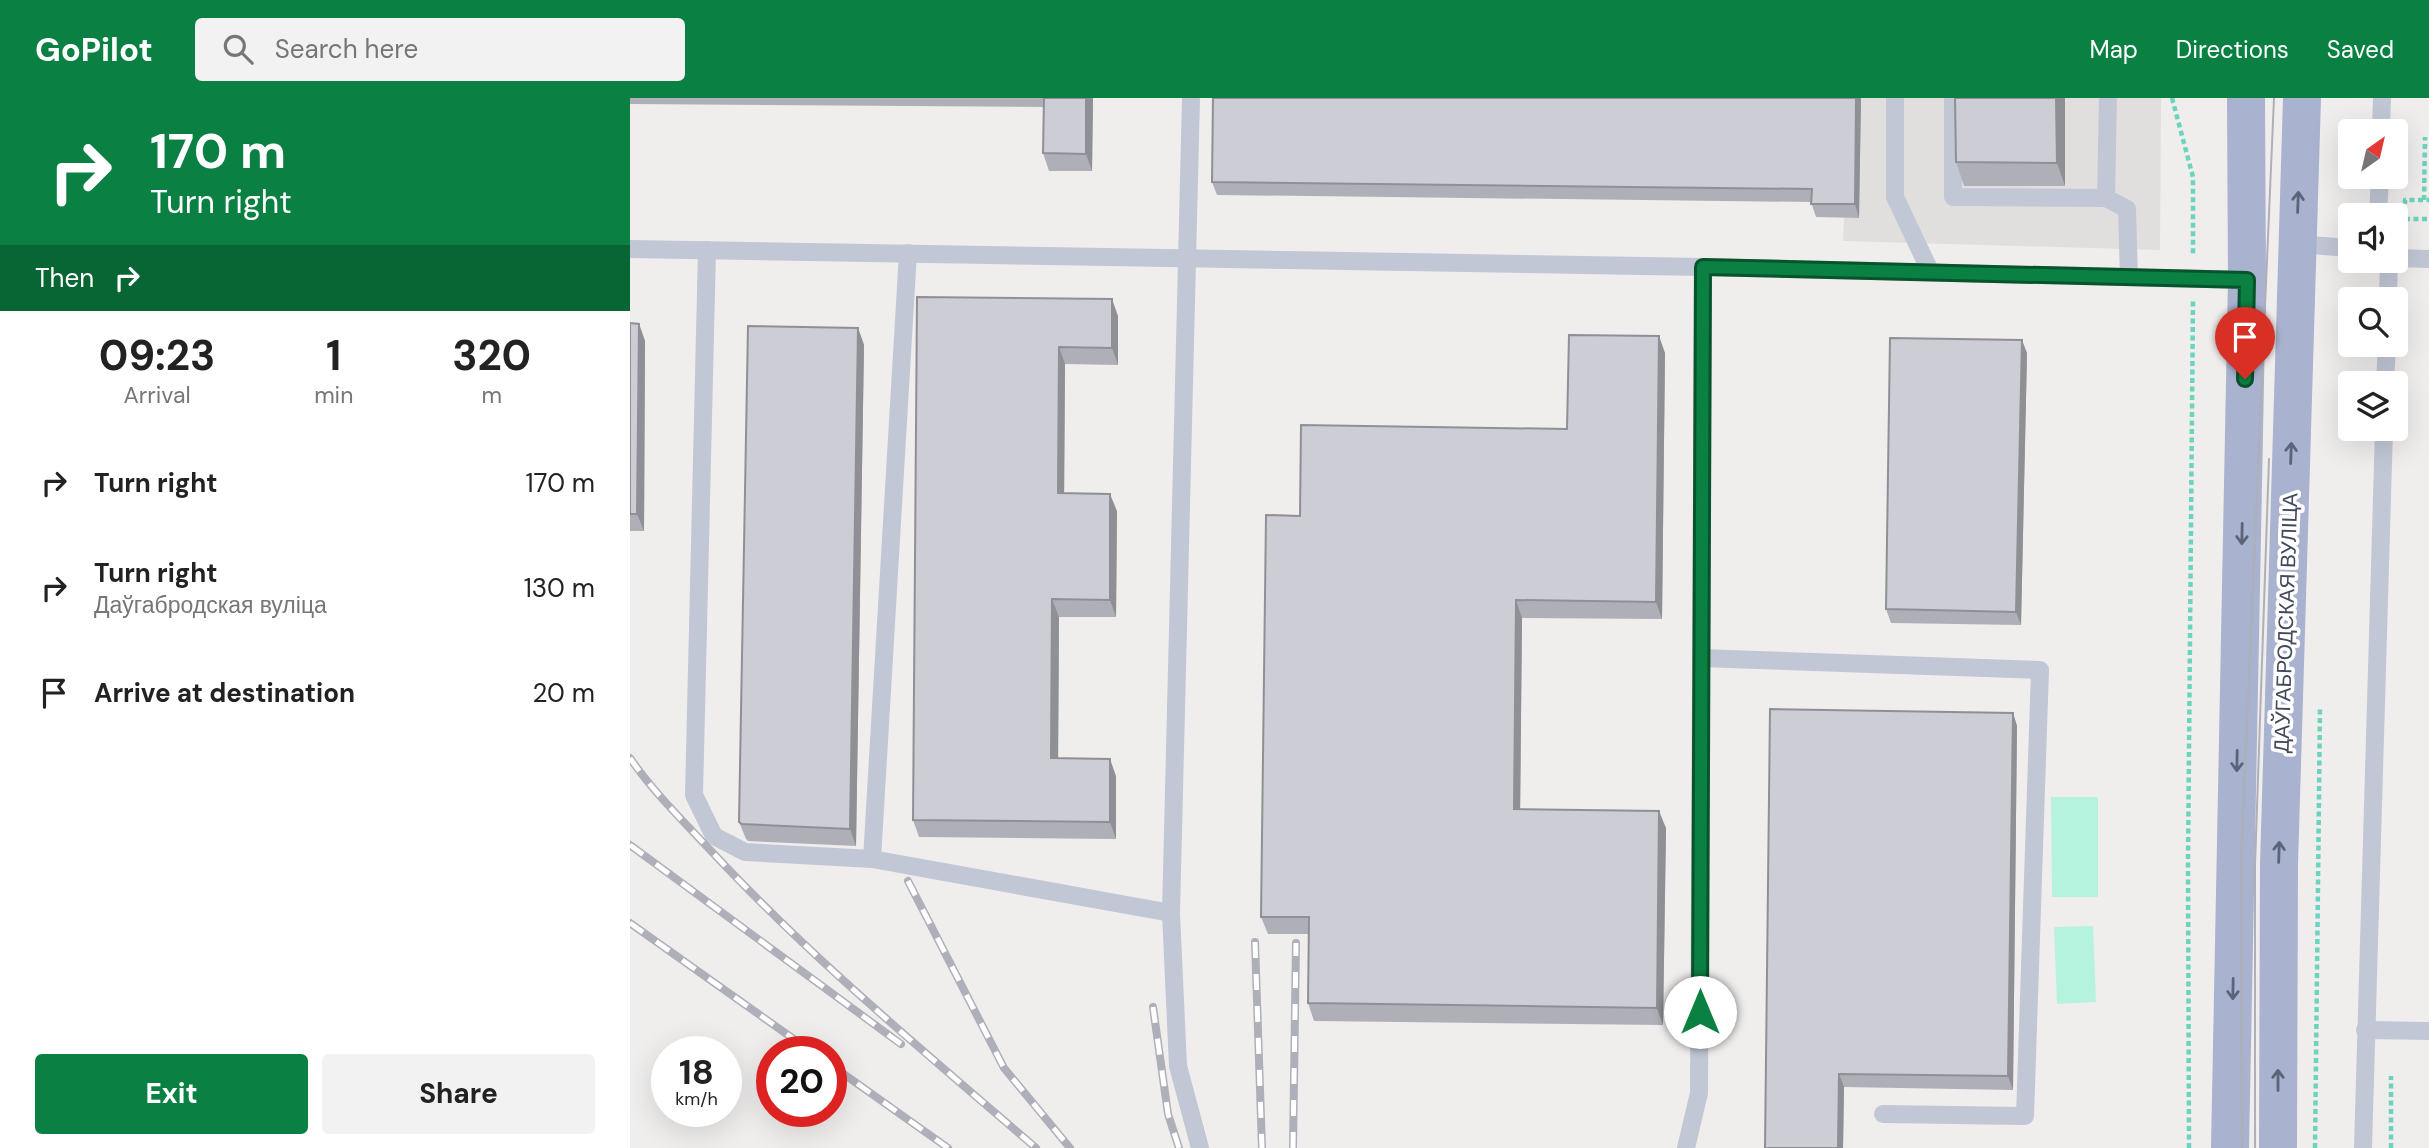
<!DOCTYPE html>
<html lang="en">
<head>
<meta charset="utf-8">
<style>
	:root { --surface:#fff; --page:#f2f2f2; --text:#222; --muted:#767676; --accent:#0b8043 }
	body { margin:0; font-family:"DM Sans",sans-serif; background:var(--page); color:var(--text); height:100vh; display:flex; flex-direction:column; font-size:26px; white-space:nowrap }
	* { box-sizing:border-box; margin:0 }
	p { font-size:23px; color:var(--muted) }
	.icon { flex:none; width:38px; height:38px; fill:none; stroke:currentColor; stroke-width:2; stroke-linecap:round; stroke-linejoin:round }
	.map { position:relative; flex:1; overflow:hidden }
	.panel { display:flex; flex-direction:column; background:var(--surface); width:630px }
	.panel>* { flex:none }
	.banner { background:#0b8043; color:#fff; overflow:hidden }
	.needle { width:46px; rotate:34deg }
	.fabs { position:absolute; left:1708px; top:21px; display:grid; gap:14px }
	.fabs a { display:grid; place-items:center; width:70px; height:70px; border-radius:7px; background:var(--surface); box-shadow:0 7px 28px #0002; font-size:35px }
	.speed { position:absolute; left:21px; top:938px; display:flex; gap:14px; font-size:35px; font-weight:700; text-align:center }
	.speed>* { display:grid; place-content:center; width:91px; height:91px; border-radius:50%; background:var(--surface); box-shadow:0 7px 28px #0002; line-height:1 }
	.speed small { font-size:18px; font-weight:400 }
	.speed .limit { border:10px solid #d22; background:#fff; color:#111 }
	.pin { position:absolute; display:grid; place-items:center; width:60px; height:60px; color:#fff; margin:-72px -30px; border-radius:50% 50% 50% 0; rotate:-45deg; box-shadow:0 0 7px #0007 }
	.pin .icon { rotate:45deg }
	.me { position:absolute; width:77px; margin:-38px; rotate:0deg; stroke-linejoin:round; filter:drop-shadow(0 0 5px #0008) }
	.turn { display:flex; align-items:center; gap:24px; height:147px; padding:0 35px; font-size:32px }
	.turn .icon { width:91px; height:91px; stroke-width:2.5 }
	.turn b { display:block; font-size:49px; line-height:60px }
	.then { display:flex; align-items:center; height:66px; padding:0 35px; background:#0003; gap:14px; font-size:26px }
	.eta { display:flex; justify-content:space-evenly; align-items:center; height:119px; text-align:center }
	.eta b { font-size:42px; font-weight:700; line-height:49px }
	.cta { display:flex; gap:14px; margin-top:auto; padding:14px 35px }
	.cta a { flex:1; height:80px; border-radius:7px; background:var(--accent); color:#fff; font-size:28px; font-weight:700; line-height:80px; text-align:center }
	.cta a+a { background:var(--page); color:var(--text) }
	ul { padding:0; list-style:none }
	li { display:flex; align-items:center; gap:21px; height:105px; padding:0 35px }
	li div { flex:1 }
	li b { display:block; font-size:26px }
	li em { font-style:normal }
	header { display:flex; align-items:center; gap:42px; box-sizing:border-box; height:98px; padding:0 35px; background:var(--accent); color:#fff }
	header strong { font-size:33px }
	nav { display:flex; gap:38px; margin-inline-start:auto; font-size:24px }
	.search { width:490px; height:63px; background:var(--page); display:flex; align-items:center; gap:18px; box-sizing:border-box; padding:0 24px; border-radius:7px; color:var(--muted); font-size:26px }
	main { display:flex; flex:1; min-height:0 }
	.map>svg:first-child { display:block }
	.education { fill:#e1dfde }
	.green { fill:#b6f3de }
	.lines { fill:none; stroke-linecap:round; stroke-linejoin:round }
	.path { stroke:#6bd4bd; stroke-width:4.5; stroke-dasharray:5 3.5; stroke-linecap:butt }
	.lane { stroke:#c2c7d6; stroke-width:18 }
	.primary { stroke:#a9b2cf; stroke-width:38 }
	.tram { stroke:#aeafb8; stroke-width:2 }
	.rail-casing { stroke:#aeafb8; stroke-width:8 }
	.rail { stroke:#fff; stroke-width:5; stroke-dasharray:16; stroke-linecap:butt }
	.wall { fill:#afb0b7 }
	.shaded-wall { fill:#8f9095 }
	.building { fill:#cccdd5; stroke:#8f9095; stroke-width:2 }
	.oneway { stroke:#5c6479 }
	.route-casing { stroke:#07532c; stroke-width:18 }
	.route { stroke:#0b8043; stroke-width:12 }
	.labels { text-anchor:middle; stroke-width:7; stroke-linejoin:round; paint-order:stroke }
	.street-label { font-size:21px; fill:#434a5c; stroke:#fff }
</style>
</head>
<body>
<header>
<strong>GoPilot</strong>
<div class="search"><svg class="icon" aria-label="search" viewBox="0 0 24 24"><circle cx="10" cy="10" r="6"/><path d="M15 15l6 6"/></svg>Search here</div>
<nav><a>Map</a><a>Directions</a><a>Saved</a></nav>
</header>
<main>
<section class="panel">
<div class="banner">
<div class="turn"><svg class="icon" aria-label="right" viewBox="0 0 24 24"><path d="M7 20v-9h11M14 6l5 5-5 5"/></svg><div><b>170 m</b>Turn right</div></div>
<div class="then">Then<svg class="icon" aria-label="right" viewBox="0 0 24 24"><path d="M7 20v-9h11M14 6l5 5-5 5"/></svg></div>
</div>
<div class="eta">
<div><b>09:23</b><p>Arrival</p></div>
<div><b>1</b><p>min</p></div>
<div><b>320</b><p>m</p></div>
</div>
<ul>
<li><svg class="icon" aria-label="right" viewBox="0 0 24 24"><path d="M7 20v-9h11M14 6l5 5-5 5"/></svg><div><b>Turn right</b></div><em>170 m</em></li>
<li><svg class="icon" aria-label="right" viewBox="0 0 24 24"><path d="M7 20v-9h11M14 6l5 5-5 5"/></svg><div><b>Turn right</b><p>Даўгабродская вуліца</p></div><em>130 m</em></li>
<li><svg class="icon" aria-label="arrive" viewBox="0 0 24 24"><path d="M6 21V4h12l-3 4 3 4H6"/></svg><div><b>Arrive at destination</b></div><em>20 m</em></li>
</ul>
<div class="cta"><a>Exit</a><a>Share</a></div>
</section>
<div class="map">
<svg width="1799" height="1050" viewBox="0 0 1799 1050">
	<rect width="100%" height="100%" fill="#f0eded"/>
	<path class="education" d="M1231,0h300l-1,152 -317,-9 1,-23 15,-1z"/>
	<g class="green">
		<path d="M1421,699h47v100h-46z"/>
		<path d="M1463,828l3,76 -39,2 -3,-77z"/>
	</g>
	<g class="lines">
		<g class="path">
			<path d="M1542,0l21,79v78"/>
			<path d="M1794,102l1,-63"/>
			<path d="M1775,121h24"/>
			<path d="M1775,140v-38h24"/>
			<path d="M1772,318v-19"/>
			<path d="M1559,1050l-1,-285 5,-564"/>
			<path d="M1685,1050l5,-440"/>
			<path d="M1761,1050v-72"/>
		</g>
		<g class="lane">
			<path d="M561,0l-20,815 7,153 22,82"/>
			<path d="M1265,0v99l35,74"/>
			<path d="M1323,0v99l153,1"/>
			<path d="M1478,0l-2,100 21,11 2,68"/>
			<path d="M1751,33l1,-33"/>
			<path d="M1748,117l2,-38"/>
			<path d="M1667,146l53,4"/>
			<path d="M0,151l1073,18 544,13"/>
			<path d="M77,152l-13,545 20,41 31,16 127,7 299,54"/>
			<path d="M1766,160l33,1"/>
			<path d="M1758,201l1,-38"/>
			<path d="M1755,285l2,-38"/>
			<path d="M1071,560l339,12 -15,446 -142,-2"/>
			<path d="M242,761l36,-606"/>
			<path d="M1735,932l64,1"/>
			<path d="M1056,1050l13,-55 4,-826"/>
			<path d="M1733,1050l21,-719"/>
		</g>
		<g class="primary">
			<path d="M1600,1050l17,-868 -1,-182"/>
			<path d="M1648,1050l1,-284 23,-766"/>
		</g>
		<g class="tram">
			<path d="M1612,1050l-1,-286 33,-764"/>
			<path d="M1625,1050v-283l14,-406"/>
		</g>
		<defs>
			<g id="rail">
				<path d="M0,660c24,35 55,65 84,96 99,106 212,199 322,294"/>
				<path d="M0,747l271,199"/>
				<path d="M278,783l96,187 66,80"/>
				<path d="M0,825l182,129"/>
				<path d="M625,844l7,206"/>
				<path d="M523,909l15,107 11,34"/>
				<path d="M201,967l117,83"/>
				<path d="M663,1050l3,-205"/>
			</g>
		</defs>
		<use href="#rail" class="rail-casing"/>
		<use href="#rail" class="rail"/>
	</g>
	<g class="wall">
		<path d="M0,0h463l-1,73h-43l-6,-18 1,-46 -414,-3z"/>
		<path d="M1231,0l-2,120 -43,-1 -5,-15 -594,-7 -5,-13z"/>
		<path d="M1435,0v88h-101l-8,-24z"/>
		<path d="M287,199l201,19v49l-53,-1 -1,129 53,18 -1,106h-57l-1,141 58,18v63l-197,-2 -6,-17z"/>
		<path d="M0,225l9,1 6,17 -1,190h-14z"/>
		<path d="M228,230l6,17 -8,501 -108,-5 -2,-2 -7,-17z"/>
		<path d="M1035,255l-3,266 -140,-1 -2,191 146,19 -3,197 -349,-4 -6,-18 1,-69h-41l-7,-17 39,-401 267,-87z"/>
		<path d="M1397,255l-6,272 -130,-2 -5,-14z"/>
		<path d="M1383,615l4,13 -4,364 -169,-3 -1,61h-78z"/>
	</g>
	<g class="shaded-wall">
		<path d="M456,0h7l-1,73 -6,-17z"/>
		<path d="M1226,0h5l-2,120 -4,-14z"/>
		<path d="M1426,0h9v88l-8,-23z"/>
		<path d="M482,201l6,17v49l-6,-17z"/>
		<path d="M9,226l6,17 -1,190 -7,-17z"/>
		<path d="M228,230l6,17 -8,501 -6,-17z"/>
		<path d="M1029,238l6,17 -3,266 -6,-17z"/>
		<path d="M1392,242l5,13 -6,272 -5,-13z"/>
		<path d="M429,249l6,17 -1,146 -6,-17z"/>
		<path d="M480,396l7,17 -1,106 -6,-17z"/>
		<path d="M422,501l7,18 -1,158 -7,-17z"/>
		<path d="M886,502l6,18 -2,208 -6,-17z"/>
		<path d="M1383,615l4,13 -4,364 -5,-14z"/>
		<path d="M480,661l6,17v63l-6,-17z"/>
		<path d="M1029,713l7,17 -3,197 -6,-17z"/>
		<path d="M1209,976l5,13 -1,61h-5z"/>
	</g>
	<g class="building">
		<path d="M414,0h42v56l-43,-1z"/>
		<path d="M583,0h643l-1,106h-44l1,-15 -600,-7z"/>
		<path d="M1325,0h101l1,65 -101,-1z"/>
		<path d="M287,199l195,2v49l-53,-1 -1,146 52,1v106l-58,-1 -1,159 59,1v63l-197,-2z"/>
		<path d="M0,225l9,1 -2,190h-7z"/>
		<path d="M118,228l110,2 -8,501 -108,-5 -3,-2z"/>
		<path d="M939,237l90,1 -3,266 -140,-2 -2,209 145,2 -2,197 -349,-5 1,-86h-48l5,-402 34,1 1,-91 266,4z"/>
		<path d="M1260,240l132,2 -6,272 -130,-3z"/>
		<path d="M1140,611l243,4 -5,363 -169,-2 -1,74h-73z"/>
	</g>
	<defs><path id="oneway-shaft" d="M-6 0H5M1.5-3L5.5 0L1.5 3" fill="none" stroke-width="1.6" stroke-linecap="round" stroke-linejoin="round" transform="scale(1.75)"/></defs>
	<g class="oneway">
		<use href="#oneway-shaft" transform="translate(1668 104) rotate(-88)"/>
		<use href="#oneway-shaft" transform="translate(1661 355) rotate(-88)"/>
		<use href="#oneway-shaft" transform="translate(1612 436) rotate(91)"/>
		<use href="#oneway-shaft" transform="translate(1607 663) rotate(91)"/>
		<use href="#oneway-shaft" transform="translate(1649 754) rotate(-88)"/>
		<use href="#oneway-shaft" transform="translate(1603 891) rotate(91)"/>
		<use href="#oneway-shaft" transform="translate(1648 982) rotate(-90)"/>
	</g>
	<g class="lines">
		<defs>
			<path id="route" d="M1070,914l3,-745 544,13 -2,99"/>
		</defs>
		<use href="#route" class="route-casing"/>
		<use href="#route" class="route"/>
	</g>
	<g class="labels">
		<g class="street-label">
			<text transform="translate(1656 525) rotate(-88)" y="7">ДАЎГАБРОДСКАЯ ВУЛІЦА</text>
		</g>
	</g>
</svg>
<div class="fabs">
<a><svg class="needle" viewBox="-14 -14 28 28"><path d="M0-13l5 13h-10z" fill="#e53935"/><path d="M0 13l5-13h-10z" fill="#767676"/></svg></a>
<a><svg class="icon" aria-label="sound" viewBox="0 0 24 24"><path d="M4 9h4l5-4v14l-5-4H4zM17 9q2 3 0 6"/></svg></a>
<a><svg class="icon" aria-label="search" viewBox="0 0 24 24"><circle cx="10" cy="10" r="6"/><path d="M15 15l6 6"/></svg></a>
<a><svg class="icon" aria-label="layers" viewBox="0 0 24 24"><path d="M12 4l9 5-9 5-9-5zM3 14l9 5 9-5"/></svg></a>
</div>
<div class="speed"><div>18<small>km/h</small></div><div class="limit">20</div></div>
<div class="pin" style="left:1615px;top:281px;background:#d93025"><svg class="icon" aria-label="arrive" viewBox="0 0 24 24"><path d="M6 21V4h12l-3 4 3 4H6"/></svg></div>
<svg class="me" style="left:1070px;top:914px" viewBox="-20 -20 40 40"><circle r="19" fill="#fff"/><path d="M0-13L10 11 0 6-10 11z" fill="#0b8043"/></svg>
</div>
</main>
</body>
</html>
